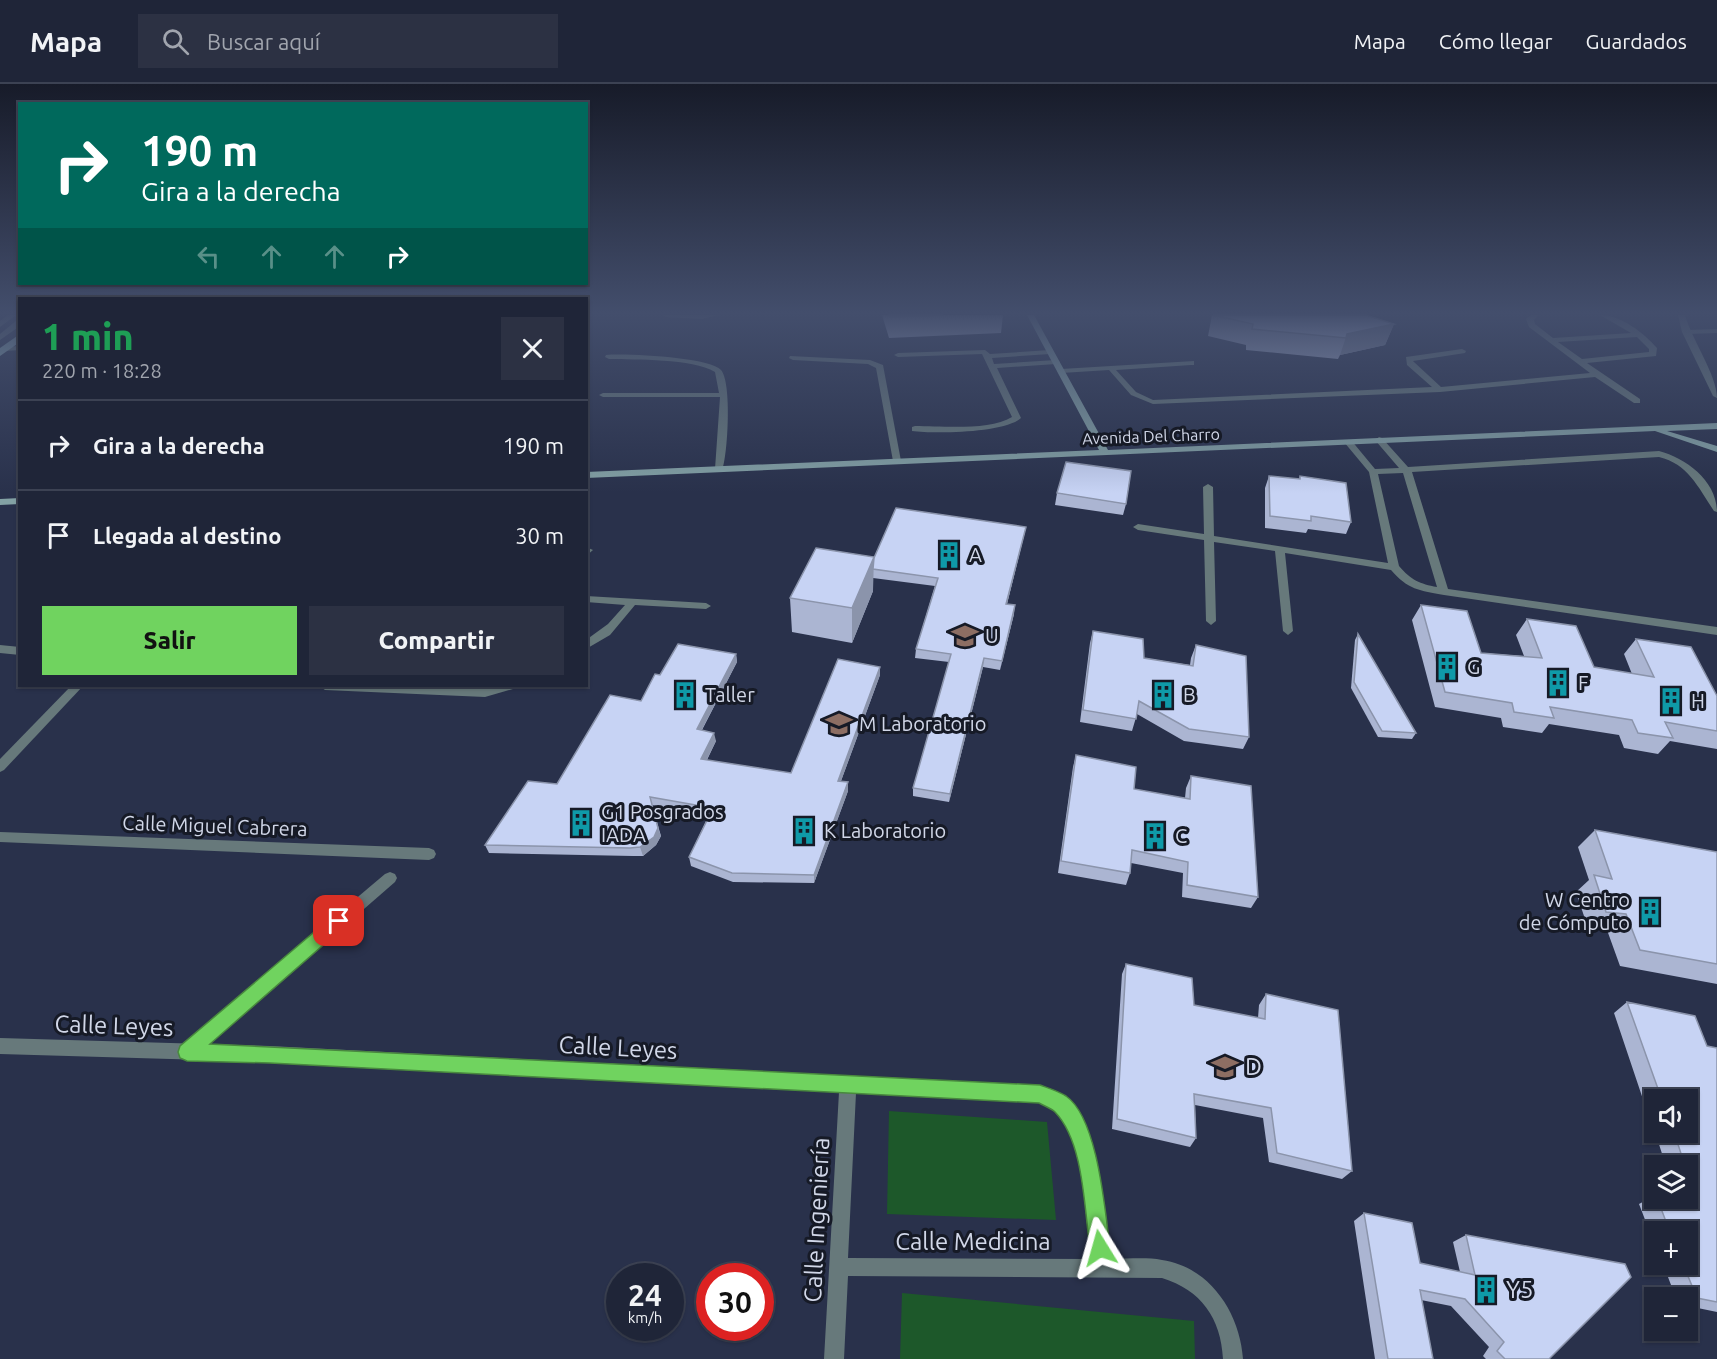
<!DOCTYPE html>
<html lang="es">
<head>
<meta charset="utf-8">
<style>
	:root { --surface:#1f2538; --page:#2c3143; --text:#f1f3f6; --muted:#a1a5ae; --line:#3c4253; --accent:#70d35f }
	body { margin:0; font-family:Ubuntu,sans-serif; background:var(--page); color:var(--text); height:100vh; display:flex; flex-direction:column; font-size:22px; white-space:nowrap }
	* { box-sizing:border-box; margin:0 }
	p { font-size:20px; color:var(--muted) }
	.icon { flex:none; width:33px; height:33px; fill:none; stroke:currentColor; stroke-width:2; stroke-linecap:round; stroke-linejoin:round }
	.map { position:relative; flex:1; overflow:hidden }
	.drawer { position:absolute; left:18px; top:213px; width:570px; height:390px; display:flex; flex-direction:column; background:var(--surface); border-radius:0px; box-shadow:0 2px 4px #0004,0 0 0 2px var(--line) }
	.drawer>* { flex:none }
	.top-card { position:absolute; left:18px; top:18px; width:570px; height:183px; border-radius:0px; box-shadow:0 2px 4px #0004,0 0 0 2px var(--line); background:#00695c; color:#fff; overflow:hidden }
	.fabs { position:absolute; left:1644px; top:1005px; display:grid; gap:12px }
	.fabs a { display:grid; place-items:center; width:54px; height:54px; border-radius:0px; background:var(--surface); box-shadow:0 2px 4px #0004,0 0 0 2px var(--line); font-size:30px }
	.speed { position:absolute; left:606px; top:1179px; display:flex; gap:12px; font-size:30px; font-weight:700; text-align:center }
	.speed>* { display:grid; place-content:center; width:78px; height:78px; border-radius:50%; background:var(--surface); box-shadow:0 2px 4px #0004,0 0 0 2px var(--line); line-height:1 }
	.speed small { font-size:15px; font-weight:400 }
	.speed .limit { border:9px solid #d22; background:#fff; color:#111 }
	.pin { position:absolute; display:grid; place-items:center; width:51px; height:51px; color:#fff; margin:-26px; border-radius:12px; box-shadow:0 3px 9px #0006 }
	.me { position:absolute; width:66px; margin:-33px; rotate:352deg; stroke-linejoin:round; filter:drop-shadow(0 0 4px #0008) }
	.turn { display:flex; align-items:center; gap:21px; height:126px; padding:0 24px; font-size:27px }
	.turn .icon { width:78px; height:78px; stroke-width:2.5 }
	.turn b { display:block; font-size:42px; line-height:51px }
	.lanes { display:flex; align-items:center; height:57px; padding:0 24px; background:#0003; justify-content:center; gap:30px; direction:ltr }
	.lanes .off { opacity:.35 }
	.round { display:grid; place-items:center; flex:none; width:63px; height:63px; border-radius:0px; background:var(--page) }
	.summary { display:flex; align-items:center; justify-content:space-between; height:102px; padding:0 24px }
	h1 { font-size:36px; font-weight:800; line-height:45px; color:#1e9e55 }
	.primary-button { display:flex; gap:12px; margin-top:auto; padding:12px 24px }
	.primary-button a { flex:1; height:69px; border-radius:0px; background:var(--accent); color:#111; font-size:24px; font-weight:800; line-height:69px; text-align:center }
	.primary-button a+a { background:var(--page); color:var(--text) }
	ul { padding:0; list-style:none }
	li { display:flex; align-items:center; gap:18px; height:90px; padding:0 24px; border-top:2px solid var(--line) }
	li div { flex:1 }
	li b { display:block; font-size:22px }
	li em { font-style:normal }
	header { display:flex; align-items:center; gap:36px; box-sizing:border-box; height:84px; padding:0 30px; background:var(--surface); border-bottom:2px solid var(--line) }
	header strong { font-size:28px }
	nav { display:flex; gap:33px; margin-inline-start:auto; font-size:21px }
	.search { width:420px; height:54px; background:var(--page); display:flex; align-items:center; gap:15px; box-sizing:border-box; padding:0 21px; border-radius:0px; color:var(--muted); font-size:22px }
	.map>svg:first-child { display:block }
	.green { fill:#1d582a }
	.lines { fill:none; stroke-linecap:round; stroke-linejoin:round }
	.lane { fill:#67797b; fill-rule:evenodd }
	.street { fill:#67797b; fill-rule:evenodd }
	.secondary { fill:#83a1a4; fill-rule:evenodd }
	.primary { fill:#99bfc3; fill-rule:evenodd }
	.wall { fill:#abb5d2 }
	.shaded-wall { fill:#8b94ab }
	.building { fill:#c7d3f4; stroke:#8b94ab; stroke-width:1.5 }
	.route { fill:#70d35f; stroke:#49893e; stroke-width:1.5 }
	.labels { text-anchor:middle; stroke-width:6; stroke-linejoin:round; paint-order:stroke }
	.far-street-label { font-size:16px; fill:#d1d7e8; stroke:#161a26 }
	.poi-label { font-size:20px; fill:#d1d7e8; stroke:#161a26; text-anchor:start }
	.street-label { font-size:20px; fill:#d1d7e8; stroke:#161a26 }
	.near-street-label { font-size:24px; fill:#d1d7e8; stroke:#161a26 }
	.near-poi-label { font-size:24px; fill:#d1d7e8; stroke:#161a26; text-anchor:start }
</style>
</head>
<body>
<header>
<strong>Mapa</strong>
<div class="search"><svg class="icon" aria-label="search" viewBox="0 0 24 24"><circle cx="10" cy="10" r="6"/><path d="M15 15l6 6"/></svg>Buscar aquí</div>
<nav><a>Mapa</a><a>Cómo llegar</a><a>Guardados</a></nav>
</header>
<div class="map">
<svg width="1717" height="1275" viewBox="0 0 1717 1275">
	<rect width="100%" height="100%" fill="#29314b"/>
	<g class="green">
		<path d="M889,1027l158,11 9,98 -169,-6z"/>
		<path d="M902,1209l292,28 1,38h-295z"/>
	</g>
	<g class="lines">
		<g class="lane">
			<path d="M8,231h8l-16,12v-6z"/>
			<path d="M662,231h56l-16,4 -36,-2z"/>
			<path d="M1531,231h7l-4,5 1,4 18,14 78,-5 -31,-18c21,0 44,18 57,33l-1,8 -69,7 53,36v4h-6l-39,-26 -155,15 -287,12 -22,-9 -22,-25 -48,3 -4,-2 4,-2 133,-8v4h-3l-75,5 20,22 17,8 279,-13 -25,-22 -1,-8 56,-8 4,2 -1,2 -52,8 1,1 27,25 149,-14 -61,-46 -3,-8zM1637,253l12,12v3l-67,7 -24,-17z"/>
			<path d="M17,236h3v6l-20,14v-6z"/>
			<path d="M1717,245v4l-31,1 -4,-2 4,-2z"/>
			<path d="M20,262v4l-15,1 -4,-2 4,-2z"/>
			<path d="M985,266l5,4 60,-4 4,2 -4,2 -58,4 2,6 62,-4 4,2 -4,2 -59,4 24,50c-16,15 -86,16 -109,13v-4l3,-1c27,0 74,5 97,-9l-30,-63 -84,3 -4,-2 4,-2z"/>
			<path d="M1379,353l3,1 26,29 251,-16c27,7 58,30 58,61l-3,-1c-16,-24 -26,-47 -55,-54l-247,15 36,117 269,38v8l-273,-40c-24,-4 -37,-6 -53,-25l-106,-17 8,78 -5,4 -5,-4 -8,-80 -61,-9 2,79 -5,4 -5,-4 -2,-81 -66,-10 -5,-3 5,-3 66,10 -1,-47 5,-3 5,3 1,49 174,27 -19,-91 -25,-30 7,-2 24,29 24,-1 -24,-28zM1403,389l34,114c-17,-3 -26,-7 -38,-21l-21,-92z"/>
			<path d="M0,561l20,2v8l-20,-2z"/>
			<path d="M390,788l5,2 2,4 -2,4 -202,176 -6,2 -6,-2 -2,-6 2,-6 204,-172z"/>
		</g>
		<g class="street">
			<path d="M1678,231h7c7,25 32,60 32,83l-4,-2 -31,-64z"/>
			<path d="M606,271c18,-2 104,2 115,15 11,12 7,85 1,101l-3,1 -4,-3 5,-72h-117l-4,-2 4,-2h116l-4,-21c-23,-14 -79,-12 -106,-13l-4,-2z"/>
			<path d="M790,272l80,4 13,5 18,96 -1,2h-6l-1,-2 -17,-93 -8,-4 -75,-4 -4,-2z"/>
			<path d="M586,463l7,3 -7,6z"/>
			<path d="M586,512l120,7 5,3 -5,3 -71,-4 -25,30 -24,14v-9l22,-16 17,-19 -39,-3z"/>
			<path d="M71,602h12l-79,84 -4,2v-13z"/>
			<path d="M319,602h89l77,3 12,-3h18l-2,3 -28,8 -160,-7z"/>
			<path d="M0,748l429,16 5,2 2,4 -2,4 -5,2 -429,-18z"/>
			<path d="M0,954l270,8 770,40c8,3 18,6 25,11 34,27 41,121 46,162 17,0 35,-2 51,1 48,7 78,53 81,99h-20c-2,-41 -22,-69 -61,-81l-314,-2 -4,83h-20l15,-267 -569,-30 -270,-8zM856,1009l184,9c6,3 12,4 16,9 29,30 32,107 37,148l-245,-1z"/>
		</g>
		<g class="secondary">
			<path d="M1027,231h7l74,135 609,-27v6l-50,2 50,15v6l-62,-21 -1069,47v-6l513,-22z"/>
			<path d="M20,414v6l-20,1v-6z"/>
		</g>
		<path class="primary" d="M20,250v8l-20,14v-8z"/>
	</g>
	<g class="wall">
		<path d="M882,231h121l-2,18 -112,5z"/>
		<path d="M1212,231h154l28,9 -9,21 -45,10 -2,4 -92,-9v-5l-38,-9z"/>
		<path d="M1269,392l30,3 1,-3 51,46 -5,12 -38,-5 -2,4 -41,-5v-40z"/>
		<path d="M1057,409l69,11 -3,11 -68,-10z"/>
		<path d="M1026,443l-19,77 7,10 -14,56 -17,-3 -34,135 -36,-6v-8l36,-126 -34,-4 1,-9 19,-63 -62,-8v13l-21,52 -60,-11 -2,-34 84,-41z"/>
		<path d="M1421,521l60,48 43,3 -8,-21 11,-16 67,48 38,7 -8,-20 12,-15 81,57v53l-47,-8 -12,13 -34,-6 -5,-13 -70,-11 -7,9 -39,-6 -2,-9 -66,-11 -23,-87z"/>
		<path d="M1093,547l51,27 46,7 1,-7 5,-13 53,92 -6,12 -59,-8 -47,-27 -5,17 -52,-9 10,-79z"/>
		<path d="M1358,550l58,99 -4,6 -34,-2 -27,-49 4,-48z"/>
		<path d="M736,570l1,8 -35,68 14,11 -9,19 84,13 89,-106v8l-39,106 7,10 -34,92 -81,-1 -42,-16 -2,-9 20,-42 -57,-10 9,31 -5,9 -13,11h-10l-144,-3 -4,-8 72,-61 84,-83 19,-26z"/>
		<path d="M1076,671l58,34 51,9 1,-10 5,-12 67,121 -7,11 -69,-11 1,-24 -52,-10 -1,10 -4,12 -68,-12 15,-106z"/>
		<path d="M1595,746l122,22v132l-97,-18 -13,-36 -19,-2 -12,-36 13,-12 -11,-33z"/>
		<path d="M1126,880l68,41 64,13 1,-13 7,-11 86,177 -10,8 -73,-17 -6,-44 -68,-13 1,33 -6,9 -78,-18 10,-155z"/>
		<path d="M1627,918l80,44 10,2v264l-29,-6v-8h-12l-13,-34h25v-32h-34v11l-15,-39 15,-8v2l24,2 -1,-2h11v-32h-22l-11,-34h33v-32h-34v32l-40,-119z"/>
		<path d="M1364,1129l56,50 40,9 -7,-30 13,-7 83,124h-63l-3,-3 6,-9 -38,-41 -30,-6 12,59h-58l-21,-138z"/>
	</g>
	<g class="shaded-wall">
		<path d="M1394,240l-9,21 -45,10 7,-21z"/>
		<path d="M1026,443l-2,9 -19,76 1,-8z"/>
		<path d="M874,473l-1,34 -21,52v-35z"/>
		<path d="M1015,521l-1,9 -14,56 2,-9z"/>
		<path d="M736,570l1,8 -39,75 -1,-8z"/>
		<path d="M984,574l-1,9 -34,135 1,-8z"/>
		<path d="M880,583v8l-42,114v-8z"/>
		<path d="M714,649l2,8 -13,26 -2,-8z"/>
		<path d="M848,698v9l-34,92v-8z"/>
		<path d="M658,744l3,8 -5,9 -13,11 -3,-9z"/>
	</g>
	<g class="building">
		<path d="M889,231h54l-53,2z"/>
		<path d="M1213,231h153l28,9 -47,10 -1,4 -94,-9 1,-5z"/>
		<path d="M1066,378l65,9 -5,33 -69,-11z"/>
		<path d="M1269,392l31,3v-3l46,7 5,39 -40,-6v5l-41,-5z"/>
		<path d="M896,424l130,19 -20,77 9,1 -13,56 -18,-3 -34,136 -37,-6 38,-134 -35,-5 22,-71 -65,-9 1,-11z"/>
		<path d="M816,464l58,9 -22,51 -62,-10z"/>
		<path d="M1421,521l46,6 14,42 61,5 -15,-39 49,7 18,41 60,10 -18,-38 55,8 26,49v35l-52,-9 8,16 -35,-5 -6,-13 -82,-13 4,11 -40,-6 -2,-9 -67,-11z"/>
		<path d="M1093,547l50,8 1,19 49,8 3,-21 50,11 3,81 -60,-8 -50,-28 -3,18 -53,-9z"/>
		<path d="M1358,550l58,99 -34,-2 -28,-49z"/>
		<path d="M678,560l58,10 -39,75 17,4 -13,26 90,14 47,-114 42,8 -42,114 10,1 -34,93 -82,-2 -43,-16 24,-49 -63,-11 8,31 -4,9 -14,10 -10,1 -145,-3 43,-64 29,3 53,-89 31,6 14,-27 5,1z"/>
		<path d="M1076,671l60,12 -2,22 56,10 1,-23 60,10 7,111 -71,-12 1,-23 -56,-12 -2,23 -69,-12z"/>
		<path d="M1595,746l122,22v112l-77,-14 -14,-36 -20,-2 -12,-37 18,4z"/>
		<path d="M1126,880l66,14 2,27 71,14 1,-25 72,16 14,161 -75,-18 -6,-45 -77,-14 2,44 -79,-19z"/>
		<path d="M1627,918l68,14 12,30 10,2v254l-20,-4 -14,-34h5v-32h-18l-13,-34h15l27,5 -11,-32v-5h-3l-11,-34h14v-32h-26z"/>
		<path d="M1364,1129l48,10 8,40 55,12 -9,-40 159,29 6,13 -82,82h-44l-8,-8 7,-9 -39,-43 -45,-9 13,69h-45z"/>
	</g>
	<linearGradient id="sky" x2="0" y2="1"><stop stop-color="#171b29"/><stop offset="0.56" stop-color="#434e6c"/><stop offset="1" stop-color="#434e6c" stop-opacity="0"/></linearGradient>
	<rect width="1717" height="409" fill="url(#sky)"/>
	<path class="route" d="M339,830l6,2 2,5 -2,5 -135,118 830,41c8,3 18,6 26,11 32,22 39,115 44,152l-3,7 -7,3 -7,-3 -3,-7c-6,-40 -6,-106 -35,-136 -4,-4 -11,-6 -16,-9l-769,-40 -83,-2 -7,-3 -2,-6 2,-6 153,-130z"/>
	<defs>
		<symbol id="building-bare" viewBox="-9 -9 18 18"><path d="M-4-6H4V6H1V3H-1V6H-4ZM-2.5-4.3h1.7v1.8h-1.7ZM.8-4.3h1.7v1.8H.8ZM-2.5-1h1.7V.8h-1.7ZM.8-1h1.7V.8H.8Z" fill="#0f9aa8" stroke="#161a26" stroke-width="2.5" paint-order="stroke"/></symbol>
		<symbol id="school-bare" viewBox="-9 -9 18 18"><path d="M0-5L7-2L0 1L-7-2ZM-4 1L0 2.5L4 1V4Q0 6-4 4Z" fill="#8d6e63" stroke="#161a26" stroke-width="2.5" paint-order="stroke"/></symbol>
		<symbol id="university-bare" viewBox="-9 -9 18 18"><path d="M0-5L7-2L0 1L-7-2ZM-4 1L0 2.5L4 1V4Q0 6-4 4Z" fill="#8d6e63" stroke="#161a26" stroke-width="2.5" paint-order="stroke"/></symbol>
	</defs>
	<g fill-rule="evenodd">
		<use href="#building-bare" x="930" y="452" width="38" height="38"/>
		<use href="#school-bare" x="946" y="533" width="38" height="38"/>
		<use href="#building-bare" x="1428" y="564" width="38" height="38"/>
		<use href="#building-bare" x="1539" y="580" width="38" height="38"/>
		<use href="#building-bare" x="666" y="592" width="38" height="38"/>
		<use href="#building-bare" x="1144" y="592" width="38" height="38"/>
		<use href="#building-bare" x="1652" y="598" width="38" height="38"/>
		<use href="#school-bare" x="820" y="621" width="38" height="38"/>
		<use href="#building-bare" x="562" y="720" width="38" height="38"/>
		<use href="#building-bare" x="785" y="728" width="38" height="38"/>
		<use href="#building-bare" x="1136" y="733" width="38" height="38"/>
		<use href="#building-bare" x="1631" y="809" width="38" height="38"/>
		<use href="#university-bare" x="1206" y="964" width="38" height="38"/>
		<use href="#building-bare" x="1467" y="1187" width="38" height="38"/>
	</g>
	<g class="labels">
		<g class="far-street-label">
			<text transform="translate(1151 352) rotate(-2)" y="6">Avenida Del Charro</text>
		</g>
		<g class="poi-label">
			<text x="969" y="478">A</text>
			<text x="985" y="559">U</text>
			<text x="1467" y="590">G</text>
			<text x="1578" y="606">F</text>
			<text x="705" y="618">Taller</text>
			<text x="1183" y="618">B</text>
			<text x="1691" y="624">H</text>
			<text x="859" y="647">M Laboratorio</text>
			<text x="601" y="735">G1 Posgrados<tspan x="601" dy="23">IADA</tspan></text>
			<text x="824" y="754">K Laboratorio</text>
			<text x="1175" y="759">C</text>
			<text x="1630" y="823" text-anchor="end">W Centro<tspan x="1630" dy="23">de Cómputo</tspan></text>
		</g>
		<g class="street-label">
			<text transform="translate(215 742) rotate(2)" y="7">Calle Miguel Cabrera</text>
		</g>
		<g class="near-street-label">
			<text transform="translate(114 942) rotate(2)" y="8">Calle Leyes</text>
			<text transform="translate(618 964) rotate(3)" y="8">Calle Leyes</text>
			<text transform="translate(817 1136) rotate(-87)" y="8">Calle Ingeniería</text>
			<text x="973" y="1166">Calle Medicina</text>
		</g>
		<g class="near-poi-label">
			<text x="1245" y="991">D</text>
			<text x="1506" y="1214">Y5</text>
		</g>
	</g>
</svg>
<div class="fabs">
<a><svg class="icon" aria-label="sound" viewBox="0 0 24 24"><path d="M4 9h4l5-4v14l-5-4H4zM17 9q2 3 0 6"/></svg></a>
<a><svg class="icon" aria-label="layers" viewBox="0 0 24 24"><path d="M12 4l9 5-9 5-9-5zM3 14l9 5 9-5"/></svg></a>
<a>+</a>
<a>−</a>
</div>
<div class="speed"><div>24<small>km/h</small></div><div class="limit">30</div></div>
<div class="pin" style="left:339px;top:837px;background:#d93025"><svg class="icon" aria-label="arrive" viewBox="0 0 24 24"><path d="M6 21V4h12l-3 4 3 4H6"/></svg></div>
<svg class="me" style="left:1100px;top:1164px" viewBox="-20 -20 40 40"><path d="M0-17L14 15 0 8-14 15z" fill="#70d35f" stroke="#fff" stroke-width="4"/></svg>
<div class="top-card">
<div class="turn"><svg class="icon" aria-label="right" viewBox="0 0 24 24"><path d="M7 20v-9h11M14 6l5 5-5 5"/></svg><div><b>190 m</b>Gira a la derecha</div></div>
<div class="lanes"><svg class="icon off" aria-label="left" viewBox="0 0 24 24"><path d="M17 20v-9H6M10 6l-5 5 5 5"/></svg><svg class="icon off" aria-label="ahead" viewBox="0 0 24 24"><path d="M12 20V5M6 11l6-6 6 6"/></svg><svg class="icon off" aria-label="ahead" viewBox="0 0 24 24"><path d="M12 20V5M6 11l6-6 6 6"/></svg><svg class="icon" aria-label="right" viewBox="0 0 24 24"><path d="M7 20v-9h11M14 6l5 5-5 5"/></svg></div>
</div>
<section class="drawer">
<div class="summary"><div><h1>1 min</h1><p>220 m · 18:28</p></div><a class="round"><svg class="icon" aria-label="close" viewBox="0 0 24 24"><path d="M6 6l12 12M18 6L6 18"/></svg></a></div>
<ul>
<li><svg class="icon" aria-label="right" viewBox="0 0 24 24"><path d="M7 20v-9h11M14 6l5 5-5 5"/></svg><div><b>Gira a la derecha</b></div><em>190 m</em></li>
<li><svg class="icon" aria-label="arrive" viewBox="0 0 24 24"><path d="M6 21V4h12l-3 4 3 4H6"/></svg><div><b>Llegada al destino</b></div><em>30 m</em></li>
</ul>
<div class="primary-button"><a>Salir</a><a>Compartir</a></div>
</section>
</div>
</body>
</html>
